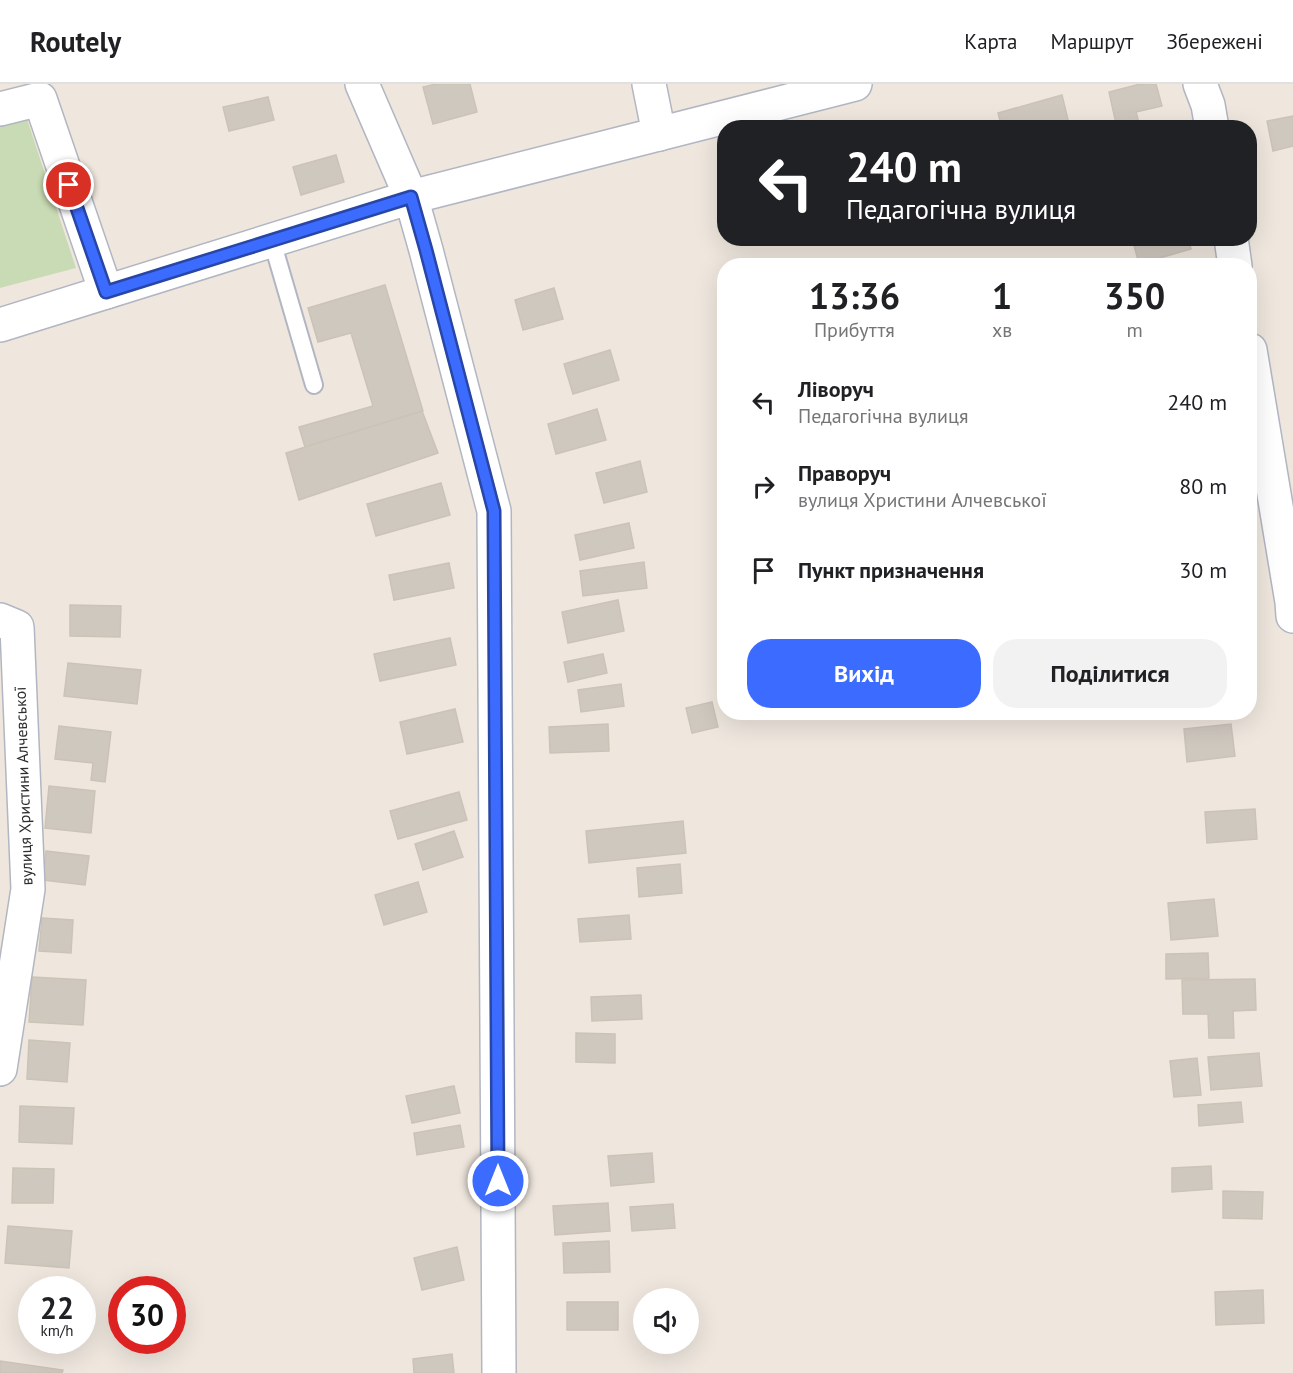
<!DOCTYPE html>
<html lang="uk">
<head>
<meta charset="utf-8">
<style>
	:root { --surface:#fff; --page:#f2f2f2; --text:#202124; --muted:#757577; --line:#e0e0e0; --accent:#3c6bff }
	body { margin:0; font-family:"PT Sans",sans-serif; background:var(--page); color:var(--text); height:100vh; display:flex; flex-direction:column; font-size:22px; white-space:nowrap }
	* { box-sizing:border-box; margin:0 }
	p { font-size:20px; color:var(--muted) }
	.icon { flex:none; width:33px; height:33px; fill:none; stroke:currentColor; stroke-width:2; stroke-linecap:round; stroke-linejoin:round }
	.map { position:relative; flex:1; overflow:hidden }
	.details { position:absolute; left:717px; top:174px; width:540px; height:462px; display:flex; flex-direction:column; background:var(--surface); border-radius:24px; box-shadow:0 6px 24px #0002 }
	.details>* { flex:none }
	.banner { position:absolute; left:717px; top:36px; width:540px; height:126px; border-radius:24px; box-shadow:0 6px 24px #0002; background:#202124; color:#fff; overflow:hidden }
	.buttons { position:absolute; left:633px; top:1204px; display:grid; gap:12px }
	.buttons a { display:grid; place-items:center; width:66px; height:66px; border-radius:50%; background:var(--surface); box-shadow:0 6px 24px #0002; font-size:30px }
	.speed { position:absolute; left:18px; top:1192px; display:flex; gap:12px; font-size:30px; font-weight:700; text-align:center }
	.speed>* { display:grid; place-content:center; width:78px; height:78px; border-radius:50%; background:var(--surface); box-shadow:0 6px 24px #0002; line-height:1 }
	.speed small { font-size:15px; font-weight:400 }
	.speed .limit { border:9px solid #d22; background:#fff; color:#111 }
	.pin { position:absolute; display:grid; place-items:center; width:51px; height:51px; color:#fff; margin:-26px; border:3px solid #fff; border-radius:50%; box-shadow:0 2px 6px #0007 }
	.me { position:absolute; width:66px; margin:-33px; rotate:0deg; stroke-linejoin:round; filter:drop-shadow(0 0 4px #0008) }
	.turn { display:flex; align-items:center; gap:21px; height:126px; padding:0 30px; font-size:27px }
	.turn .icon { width:78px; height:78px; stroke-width:2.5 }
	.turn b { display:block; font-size:42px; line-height:51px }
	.eta { display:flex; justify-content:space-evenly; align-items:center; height:102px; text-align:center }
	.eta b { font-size:36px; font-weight:800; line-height:42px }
	.primary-button { display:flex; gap:12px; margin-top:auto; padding:12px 30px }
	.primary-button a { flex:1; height:69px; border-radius:24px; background:var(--accent); color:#fff; font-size:24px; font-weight:800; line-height:69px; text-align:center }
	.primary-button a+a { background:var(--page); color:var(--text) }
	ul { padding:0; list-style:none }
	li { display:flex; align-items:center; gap:18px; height:84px; padding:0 30px }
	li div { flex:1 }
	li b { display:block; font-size:22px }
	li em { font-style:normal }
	header { display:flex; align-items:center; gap:36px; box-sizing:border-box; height:84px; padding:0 30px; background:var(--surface); border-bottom:2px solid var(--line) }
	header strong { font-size:28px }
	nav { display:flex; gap:33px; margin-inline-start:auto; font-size:21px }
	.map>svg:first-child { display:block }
	.cemetery { fill:#c9dbb4 }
	.building { fill:#cfc8bf; stroke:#ccc3b7; stroke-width:1.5 }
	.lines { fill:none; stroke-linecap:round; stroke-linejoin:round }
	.service-casing { stroke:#b2b6c2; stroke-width:20 }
	.minor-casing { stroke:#b2b6c2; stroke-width:36 }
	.tertiary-casing { stroke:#b2b6c2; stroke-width:36 }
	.service { stroke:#fff; stroke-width:16 }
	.minor { stroke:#fff; stroke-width:33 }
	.tertiary { stroke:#fff; stroke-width:33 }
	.route-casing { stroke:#2746a6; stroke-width:15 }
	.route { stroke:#3c6bff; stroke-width:10 }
	.labels { text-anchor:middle; stroke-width:4.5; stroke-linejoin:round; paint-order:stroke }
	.street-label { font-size:16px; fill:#2d2d2d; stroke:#fff }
</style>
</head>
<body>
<header>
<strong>Routely</strong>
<nav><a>Карта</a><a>Маршрут</a><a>Збережені</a></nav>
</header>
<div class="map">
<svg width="1293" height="1289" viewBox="0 0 1293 1289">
	<rect width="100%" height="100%" fill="#efe7de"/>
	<path class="cemetery" d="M27,35l49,149 -76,20v-162z"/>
	<g class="building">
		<path d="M436,0h34l7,28 -44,12 -10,-37z"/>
		<path d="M1140,0h16l6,22 -26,6 3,11 -22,5 -8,-36z"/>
		<path d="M1062,11l8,33h-68l-4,-15z"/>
		<path d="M268,13l6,23 -45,11 -6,-24z"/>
		<path d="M1293,32v30l-20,5 -6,-30z"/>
		<path d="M966,37l1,7h-29z"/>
		<path d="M336,71l8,27 -43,13 -8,-28z"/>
		<path d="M1132,154h56l3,11 -52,15z"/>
		<path d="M385,201l38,126 -118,36 -6,-20 74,-21 -22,-73 -33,9 -10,-34z"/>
		<path d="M554,204l9,31 -40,11 -8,-30z"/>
		<path d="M610,266l9,30 -46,14 -9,-30z"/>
		<path d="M597,325l9,31 -50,14 -8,-30z"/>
		<path d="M422,327l16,42 -139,47 -13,-47z"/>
		<path d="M640,377l7,31 -43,11 -8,-30z"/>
		<path d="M441,399l9,32 -74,21 -9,-32z"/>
		<path d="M629,439l5,25 -54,12 -5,-25z"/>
		<path d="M644,478l3,26 -64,8 -3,-25z"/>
		<path d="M449,479l5,25 -60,12 -5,-25z"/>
		<path d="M618,516l6,31 -56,12 -6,-31z"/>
		<path d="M70,521l51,1 -1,31 -50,-1z"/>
		<path d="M450,554l6,27 -76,16 -6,-27z"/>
		<path d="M603,570l4,19 -39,9 -4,-20z"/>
		<path d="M68,579l73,7 -4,34 -73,-8z"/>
		<path d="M621,600l3,22 -43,6 -3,-22z"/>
		<path d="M712,618l6,25 -26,6 -6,-25z"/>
		<path d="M455,625l8,33 -56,12 -7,-32z"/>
		<path d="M608,640l1,27 -59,2 -1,-26z"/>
		<path d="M1231,640l4,32 -48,6 -3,-33z"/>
		<path d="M59,642l52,6 -6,50 -14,-2 2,-17 -38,-4z"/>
		<path d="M49,702l46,5 -4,42 -46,-5z"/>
		<path d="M459,708l8,28 -69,19 -8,-28z"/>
		<path d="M1255,725l2,30 -50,4 -2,-31z"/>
		<path d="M683,737l3,32 -97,10 -3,-32z"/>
		<path d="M454,747l9,26 -40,13 -8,-26z"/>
		<path d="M46,767l43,5 -4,29 -42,-5z"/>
		<path d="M680,780l2,29 -43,4 -2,-29z"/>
		<path d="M418,798l9,30 -43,13 -9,-30z"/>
		<path d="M1214,815l4,37 -47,4 -3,-37z"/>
		<path d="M629,831l2,24 -51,3 -2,-23z"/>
		<path d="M42,834l31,2 -2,33 -32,-2z"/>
		<path d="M1208,869l1,25 -43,1v-25z"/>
		<path d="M32,893l54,3 -3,45 -54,-3z"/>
		<path d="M1255,895l1,31 -23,1 1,27h-25l-1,-24h-25l-1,-34z"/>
		<path d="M641,911l1,24 -50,2 -1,-24z"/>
		<path d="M576,949l39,1v29l-39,-1z"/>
		<path d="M29,956l41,3 -3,39 -40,-3z"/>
		<path d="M1259,969l3,33 -51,4 -3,-33z"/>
		<path d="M1197,974l4,37 -27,2 -4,-36z"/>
		<path d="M454,1002l6,27 -48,10 -6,-27z"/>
		<path d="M1241,1018l2,20 -44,4 -1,-21z"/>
		<path d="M20,1022l54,2 -2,36 -53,-2z"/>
		<path d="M460,1041l4,22 -47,8 -3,-22z"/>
		<path d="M652,1069l2,29 -43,4 -3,-30z"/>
		<path d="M1211,1082l1,23 -40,3v-24z"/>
		<path d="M13,1084l41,1 -1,34h-41z"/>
		<path d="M1223,1107l40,1 -1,27 -39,-1z"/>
		<path d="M608,1119l2,28 -55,4 -2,-29z"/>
		<path d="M673,1120l2,24 -43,3 -2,-24z"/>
		<path d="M8,1142l64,5 -3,37 -64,-5z"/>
		<path d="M609,1157l1,31 -46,1 -1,-30z"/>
		<path d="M457,1163l7,33 -42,10 -8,-32z"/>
		<path d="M1263,1206l1,33 -48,2 -1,-33z"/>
		<rect x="567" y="1218" width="51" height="28"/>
		<path d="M452,1270l2,19h-40l-1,-14z"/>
		<path d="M0,1277l63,9 -1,3h-62z"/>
	</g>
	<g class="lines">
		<defs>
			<path id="service" d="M272,157l42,144"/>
			<g id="minor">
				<path d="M649,0l10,50"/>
				<path d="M1200,0l8,21 4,23"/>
				<path d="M0,25l40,-10 66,193"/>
				<path d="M1231,154l4,28"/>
				<path d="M0,241l411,-128 15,53 68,261 5,862"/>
				<path d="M1250,266l42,252 1,14"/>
				<path d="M0,536l17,7 11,262 -28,180"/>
			</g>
			<path id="tertiary" d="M362,0l49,113 444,-113"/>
		</defs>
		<use href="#service" class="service-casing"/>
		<use href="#minor" class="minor-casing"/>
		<use href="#tertiary" class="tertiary-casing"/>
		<use href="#service" class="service"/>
		<use href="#minor" class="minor"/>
		<use href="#tertiary" class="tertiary"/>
	</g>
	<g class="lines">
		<defs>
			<path id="route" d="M69,101l37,107 305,-95 15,53 68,261 4,670"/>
		</defs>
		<use href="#route" class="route-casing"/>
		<use href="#route" class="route"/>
	</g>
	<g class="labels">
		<g class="street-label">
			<text transform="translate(23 702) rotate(-92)" y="6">вулиця Христини Алчевської</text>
		</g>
	</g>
</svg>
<div class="buttons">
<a><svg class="icon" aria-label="sound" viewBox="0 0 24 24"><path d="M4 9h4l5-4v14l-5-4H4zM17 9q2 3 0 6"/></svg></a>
</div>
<div class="speed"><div>22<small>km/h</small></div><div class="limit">30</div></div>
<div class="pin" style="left:69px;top:101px;background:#d93025"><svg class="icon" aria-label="arrive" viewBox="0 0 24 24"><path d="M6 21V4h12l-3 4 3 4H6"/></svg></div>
<svg class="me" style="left:498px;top:1097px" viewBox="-20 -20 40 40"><circle r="17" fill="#3c6bff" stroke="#fff" stroke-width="3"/><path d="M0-11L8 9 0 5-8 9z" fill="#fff"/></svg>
<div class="banner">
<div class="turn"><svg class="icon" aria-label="left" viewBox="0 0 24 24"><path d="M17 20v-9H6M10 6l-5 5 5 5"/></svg><div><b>240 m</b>Педагогічна вулиця</div></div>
</div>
<section class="details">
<div class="eta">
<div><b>13:36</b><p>Прибуття</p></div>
<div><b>1</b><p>хв</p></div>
<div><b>350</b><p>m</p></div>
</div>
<ul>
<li><svg class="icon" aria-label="left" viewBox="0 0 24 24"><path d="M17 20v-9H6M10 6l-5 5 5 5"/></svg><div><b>Ліворуч</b><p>Педагогічна вулиця</p></div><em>240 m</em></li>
<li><svg class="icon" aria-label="right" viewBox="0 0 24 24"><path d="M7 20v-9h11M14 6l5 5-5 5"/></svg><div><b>Праворуч</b><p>вулиця Христини Алчевської</p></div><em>80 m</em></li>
<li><svg class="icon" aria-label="arrive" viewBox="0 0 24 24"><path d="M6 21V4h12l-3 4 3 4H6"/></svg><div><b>Пункт призначення</b></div><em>30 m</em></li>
</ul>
<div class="primary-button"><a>Вихід</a><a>Поділитися</a></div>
</section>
</div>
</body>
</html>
